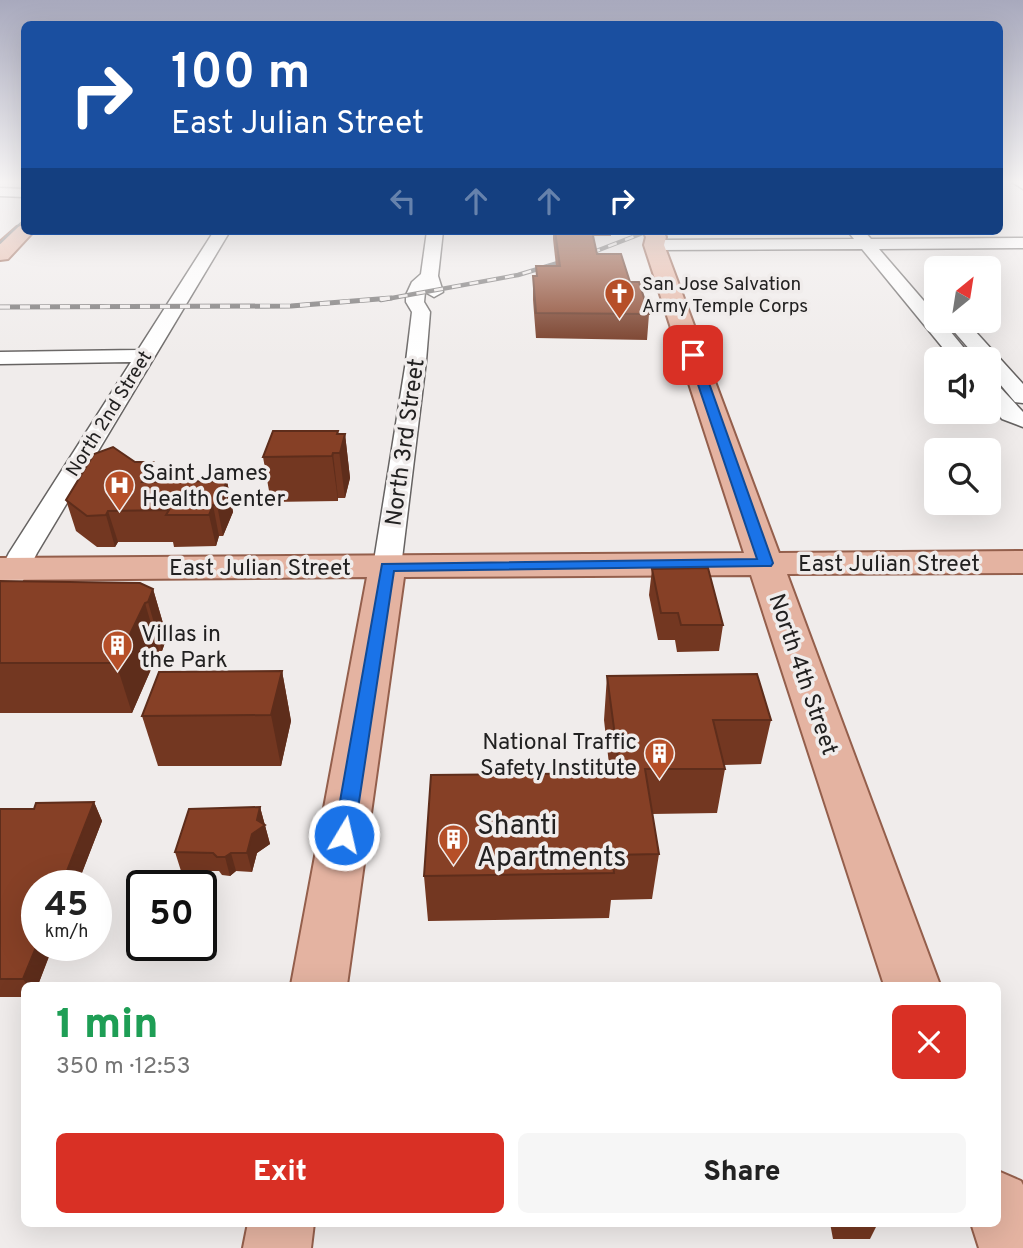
<!DOCTYPE html>
<html lang="en">
<head>
<meta charset="utf-8">
<style>
	:root { --surface:#fff; --page:#f6f6f6; --text:#222; --muted:#767676; --accent:#d93025 }
	body { margin:0; font-family:Overpass,sans-serif; background:var(--page); color:var(--text); height:100vh; display:flex; flex-direction:column; font-size:26px; white-space:nowrap }
	* { box-sizing:border-box; margin:0 }
	p { font-size:23px; color:var(--muted) }
	.icon { flex:none; width:38px; height:38px; fill:none; stroke:currentColor; stroke-width:2; stroke-linecap:round; stroke-linejoin:round }
	.map { position:relative; flex:1; overflow:hidden }
	.details { position:absolute; left:21px; top:982px; width:980px; height:245px; display:flex; flex-direction:column; background:var(--surface); border-radius:10px; box-shadow:0 7px 28px #0002 }
	.details>* { flex:none }
	.banner { position:absolute; left:21px; top:21px; width:982px; height:214px; border-radius:10px; box-shadow:0 7px 28px #0002; background:#1a4fa0; color:#fff; overflow:hidden }
	.needle { width:46px; rotate:30deg }
	.fabs { position:absolute; left:924px; top:256px; display:grid; gap:14px }
	.fabs a { display:grid; place-items:center; width:77px; height:77px; border-radius:10px; background:var(--surface); box-shadow:0 7px 28px #0002; font-size:35px }
	.speed { position:absolute; left:21px; top:870px; display:flex; gap:14px; font-size:35px; font-weight:700; text-align:center }
	.speed>* { display:grid; place-content:center; width:91px; height:91px; border-radius:50%; background:var(--surface); box-shadow:0 7px 28px #0002; line-height:1 }
	.speed small { font-size:18px; font-weight:400 }
	.speed .limit { border:4px solid #111; border-radius:10px; background:#fff; color:#111 }
	.pin { position:absolute; display:grid; place-items:center; width:60px; height:60px; color:#fff; margin:-30px; border-radius:14px; box-shadow:0 4px 10px #0006 }
	.me { position:absolute; width:77px; margin:-38px; rotate:9deg; stroke-linejoin:round; filter:drop-shadow(0 0 5px #0008) }
	.turn { display:flex; align-items:center; gap:24px; height:147px; padding:0 35px; font-size:32px }
	.turn .icon { width:91px; height:91px; stroke-width:2.5 }
	.turn b { display:block; font-size:49px; line-height:60px }
	.lanes { display:flex; align-items:center; height:66px; padding:0 35px; background:#0003; justify-content:center; gap:35px; direction:ltr }
	.lanes .off { opacity:.35 }
	.round { display:grid; place-items:center; flex:none; width:74px; height:74px; border-radius:10px; background:var(--page) }
	.summary { display:flex; align-items:center; justify-content:space-between; height:119px; padding:0 35px }
	h1 { font-size:42px; font-weight:800; line-height:52px; color:#1e9e55 }
	.button { display:flex; gap:14px; margin-top:auto; padding:14px 35px }
	.button a { flex:1; height:80px; border-radius:10px; background:var(--accent); color:#fff; font-size:28px; font-weight:800; line-height:80px; text-align:center }
	.button a+a { background:var(--page); color:var(--text) }
	.map>svg:first-child { display:block }
	.lines { fill:none; stroke-linecap:round; stroke-linejoin:round }
	.minor-casing { stroke:#666362; stroke-width:3 }
	.major-casing { stroke:#945f4c; stroke-width:4 }
	.minor { fill:#fff; fill-rule:evenodd }
	.major { fill:#e4b3a1; fill-rule:evenodd }
	.tram { stroke:#727070; stroke-width:2 }
	.rail-far1-casing { stroke:#727070; stroke-width:4.5 }
	.rail-casing { stroke:#727070; stroke-width:5 }
	.rail-far1 { stroke:#f0eceb; stroke-width:2.5; stroke-dasharray:9; stroke-linecap:butt }
	.rail { stroke:#f0eceb; stroke-width:3.5; stroke-dasharray:10; stroke-linecap:butt }
	.wall { fill:#733721 }
	.shaded-wall { fill:#5e2d1b }
	.building { fill:#864026; stroke:#5e2d1b; stroke-width:2 }
	.route { fill:#1a73e8; stroke:#114b97; stroke-width:2 }
	.labels { text-anchor:middle; stroke-width:7; stroke-linejoin:round; paint-order:stroke }
	.far-poi-label { font-size:19px; fill:#222121; stroke:#f0eceb; text-anchor:start }
	.far-street-label { font-size:19px; fill:#222121; stroke:#f0eceb }
	.street-label { font-size:23px; fill:#222121; stroke:#f0eceb }
	.poi-label { font-size:23px; fill:#222121; stroke:#f0eceb; text-anchor:start }
	.near-poi-label { font-size:28px; fill:#222121; stroke:#f0eceb; text-anchor:start }
</style>
</head>
<body>
<div class="map">
<svg width="1023" height="1248" viewBox="0 0 1023 1248">
	<rect width="100%" height="100%" fill="#f0eceb"/>
	<g class="lines">
		<defs>
			<g id="minor">
				<path d="M1012,182h11v7z"/>
				<path d="M0,188l24,1v8l-24,-1z"/>
				<path d="M214,231h16l-193,322 -23,45 -4,6 -10,3v-36l9,-18 122,-191 -131,2v-12l138,-2z"/>
				<path d="M427,231h16l-5,45 5,16 -9,5 -9,-5 -1,10 6,10 -4,49 -25,206 -4,6 -10,2 -10,-2 -4,-6 33,-206 6,-49 -6,-10v-7l6,-13 9,-8z"/>
				<path d="M852,231h12l7,8 152,-1v10l-144,1 57,66v5h5l32,39h-21l-90,-110 -208,1 -8,-5 8,-5 200,-1 -4,-5z"/>
				<path d="M951,320h14l58,64v19l-8,-1 -26,-31v-12h-11l-27,-31 -2,-4z"/>
				<path d="M989,383l8,1 26,28v15l-21,-8 -13,-17z"/>
			</g>
			<g id="major">
				<path d="M24,225v6h10l-26,28 -8,1v-18l17,-15z"/>
				<path d="M643,231h20l3,6 -2,8 115,308 244,-2v22l-236,1 153,411h-56l-133,-410 -347,2 -57,408h-56l76,-408 -367,3v-22l744,-5 -100,-308 2,-8z"/>
				<path d="M998,1171l23,10 2,4v63h-44l-8,-25h27z"/>
				<path d="M248,1223h66l-3,25h-68z"/>
			</g>
		</defs>
		<use href="#minor" class="minor-casing"/>
		<use href="#major" class="major-casing"/>
		<use href="#minor" class="minor"/>
		<use href="#major" class="major"/>
		<path class="tram" d="M0,243l24,-23"/>
		<defs>
			<path id="rail-far1" d="M381,300l137,-25 73,-22 57,-22"/>
			<path id="rail" d="M0,307l291,-1 100,-8"/>
		</defs>
		<use href="#rail-far1" class="rail-far1-casing"/>
		<use href="#rail" class="rail-casing"/>
		<use href="#rail-far1" class="rail-far1"/>
		<use href="#rail" class="rail"/>
	</g>
	<g class="wall">
		<path d="M553,231h58v5h-18l4,18 33,28 19,32 -2,26 -111,-2 -3,-38v-24h3v-10h20l-3,-27z"/>
		<path d="M339,434h6l5,44 -5,20h-7v3l-67,1 -8,-45z"/>
		<path d="M227,481l6,31 -10,24h-4l-3,10 -42,1 -1,-5h-55l-3,5h-18l-21,-16 -10,-31 92,-18z"/>
		<path d="M652,569l71,56 -4,26 -42,1 -2,-12h-17l-9,-45z"/>
		<path d="M0,581l153,8 14,48 -5,14h-3l-27,62h-132z"/>
		<path d="M282,671l9,50 -10,45h-123l-16,-50z"/>
		<path d="M607,676l164,44 -10,44 -37,1 1,4 -8,44 -65,1 7,40 -7,45 -41,1 -2,18 -181,3 -4,-45 186,-103 -6,-53z"/>
		<path d="M94,802l8,19 -64,164h-14v12h-24v-188h34z"/>
		<path d="M260,807l10,37 -13,9 -5,19 -16,-1 -6,5 -8,-1 -3,-4h-38l-6,-19z"/>
		<path d="M830,1223h48l-8,16h-37z"/>
	</g>
	<g class="shaded-wall">
		<path d="M338,431l2,20 5,-17 5,44 -5,20 -8,-64z"/>
		<path d="M333,453l5,45v3l-6,-45z"/>
		<path d="M153,462l7,30 -18,-10z"/>
		<path d="M227,481l6,31 -10,24 -6,-31z"/>
		<path d="M213,505l6,31 -3,10 -7,-31z"/>
		<path d="M108,511l10,31 -3,5 -9,-32z"/>
		<path d="M153,589l14,48 -5,14 -14,-49z"/>
		<path d="M145,603l14,48 -27,62 -16,-50z"/>
		<path d="M282,671l9,50 -10,45 -10,-51z"/>
		<path d="M94,802l8,19 -25,65h-16z"/>
		<path d="M260,807l10,37 -13,9 -5,19 -5,-19z"/>
		<path d="M231,853l5,18 -6,5 -5,-19z"/>
		<path d="M37,945h16l-15,40h-11l-4,-6z"/>
	</g>
	<g class="building">
		<path d="M555,231h37l5,23h24l9,28h9l10,32 -113,-1 -3,-37h4l-1,-10h24z"/>
		<path d="M273,431h65l-1,3h8l-5,19h-7l-1,3 -69,1z"/>
		<path d="M113,447l22,15h18l-11,20 85,-1 -10,24h-4l-4,10h-43l3,-5 -61,1 -2,4 -19,1 -21,-16 28,-46z"/>
		<path d="M708,568l15,57h-42l-3,-12h-17l-9,-44z"/>
		<path d="M0,581l140,2 13,6 -5,13 -3,1 -29,60h-116z"/>
		<path d="M282,671l-11,44 -129,1 17,-44z"/>
		<path d="M757,674l14,46h-58l12,49h-80l14,85 -47,1 2,18 -190,3 7,-101 189,-2 -13,-97z"/>
		<path d="M94,802l-33,84h-24v59l-14,34h-23v-170h34l2,-6z"/>
		<path d="M260,807l-3,13 8,5 -13,9 -5,19h-16l-6,4h-8l-4,-4 -38,-1 14,-43z"/>
	</g>
	<linearGradient id="sky" x2="0" y2="1"><stop stop-color="#a8a9bd"/><stop offset="0.51" stop-color="#f8f6f6"/><stop offset="1" stop-color="#f8f6f6" stop-opacity="0"/></linearGradient>
	<rect width="1023" height="357" fill="url(#sky)"/>
	<path class="route" d="M693,352l6,3 74,208 -2,3 -377,5 -40,264 -3,6 -7,2 -7,-2 -3,-6 48,-271 375,-5 -69,-204z"/>
	<defs>
		<symbol id="church-pin" viewBox="-11 -11 22 30"><path d="M0 17L-7.5 6A9.5 9.5 0 1 1 7.5 6Z" fill="#b64f28" stroke="#f0eceb"/><path d="M-1.2-6h2.4v3.5h3.3v2.4h-3.3V6h-2.4V-.1h-3.3v-2.4h3.3Z" fill="#fff"/></symbol>
		<symbol id="hospital-pin" viewBox="-11 -11 22 30"><path d="M0 17L-7.5 6A9.5 9.5 0 1 1 7.5 6Z" fill="#b64f28" stroke="#f0eceb"/><path d="M-5-5h3v3.5h4V-5h3V5h-3V1.5h-4V5h-3Z" fill="#fff"/></symbol>
		<symbol id="building-pin" viewBox="-11 -11 22 30"><path d="M0 17L-7.5 6A9.5 9.5 0 1 1 7.5 6Z" fill="#b64f28" stroke="#f0eceb"/><path d="M-4-6H4V6H1V3H-1V6H-4ZM-2.5-4.3h1.7v1.8h-1.7ZM.8-4.3h1.7v1.8H.8ZM-2.5-1h1.7V.8h-1.7ZM.8-1h1.7V.8H.8Z" fill="#fff"/></symbol>
	</defs>
	<g fill-rule="evenodd">
		<use href="#church-pin" x="602" y="276" width="35" height="47"/>
		<use href="#hospital-pin" x="102" y="468" width="35" height="47"/>
		<use href="#building-pin" x="100" y="628" width="35" height="47"/>
		<use href="#building-pin" x="642" y="736" width="35" height="47"/>
		<use href="#building-pin" x="436" y="822" width="35" height="47"/>
	</g>
	<g class="labels">
		<g class="far-poi-label">
			<text x="642" y="290">San Jose Salvation<tspan x="642" dy="22">Army Temple Corps</tspan></text>
		</g>
		<g class="far-street-label">
			<text transform="translate(108 413) rotate(-58)" y="7">North 2nd Street</text>
		</g>
		<g class="street-label">
			<text transform="translate(404 442) rotate(-82)" y="8">North 3rd Street</text>
			<text x="889" y="571">East Julian Street</text>
			<text x="260" y="575">East Julian Street</text>
			<text transform="translate(804 674) rotate(71)" y="8">North 4th Street</text>
		</g>
		<g class="poi-label">
			<text x="142" y="480">Saint James<tspan x="142" dy="26">Health Center</tspan></text>
			<text x="141" y="641">Villas in<tspan x="141" dy="26">the Park</tspan></text>
			<text x="637" y="749" text-anchor="end">National Traffic<tspan x="637" dy="26">Safety Institute</tspan></text>
		</g>
		<g class="near-poi-label">
			<text x="477" y="834">Shanti<tspan x="477" dy="32">Apartments</tspan></text>
		</g>
	</g>
</svg>
<div class="fabs">
<a><svg class="needle" viewBox="-14 -14 28 28"><path d="M0-13l5 13h-10z" fill="#e53935"/><path d="M0 13l5-13h-10z" fill="#767676"/></svg></a>
<a><svg class="icon" aria-label="sound" viewBox="0 0 24 24"><path d="M4 9h4l5-4v14l-5-4H4zM17 9q2 3 0 6"/></svg></a>
<a><svg class="icon" aria-label="search" viewBox="0 0 24 24"><circle cx="10" cy="10" r="6"/><path d="M15 15l6 6"/></svg></a>
</div>
<div class="speed"><div>45<small>km/h</small></div><div class="limit">50</div></div>
<div class="pin" style="left:693px;top:355px;background:#d93025"><svg class="icon" aria-label="arrive" viewBox="0 0 24 24"><path d="M6 21V4h12l-3 4 3 4H6"/></svg></div>
<svg class="me" style="left:344px;top:835px" viewBox="-20 -20 40 40"><circle r="17" fill="#1a73e8" stroke="#fff" stroke-width="3"/><path d="M0-11L8 9 0 5-8 9z" fill="#fff"/></svg>
<div class="banner">
<div class="turn"><svg class="icon" aria-label="right" viewBox="0 0 24 24"><path d="M7 20v-9h11M14 6l5 5-5 5"/></svg><div><b>100 m</b>East Julian Street</div></div>
<div class="lanes"><svg class="icon off" aria-label="left" viewBox="0 0 24 24"><path d="M17 20v-9H6M10 6l-5 5 5 5"/></svg><svg class="icon off" aria-label="ahead" viewBox="0 0 24 24"><path d="M12 20V5M6 11l6-6 6 6"/></svg><svg class="icon off" aria-label="ahead" viewBox="0 0 24 24"><path d="M12 20V5M6 11l6-6 6 6"/></svg><svg class="icon" aria-label="right" viewBox="0 0 24 24"><path d="M7 20v-9h11M14 6l5 5-5 5"/></svg></div>
</div>
<section class="details">
<div class="summary"><div><h1>1 min</h1><p>350 m · 12:53</p></div><a class="round" style="background:#d93025;color:#fff"><svg class="icon" aria-label="close" viewBox="0 0 24 24"><path d="M6 6l12 12M18 6L6 18"/></svg></a></div>
<div class="button"><a>Exit</a><a>Share</a></div>
</section>
</div>
</body>
</html>
